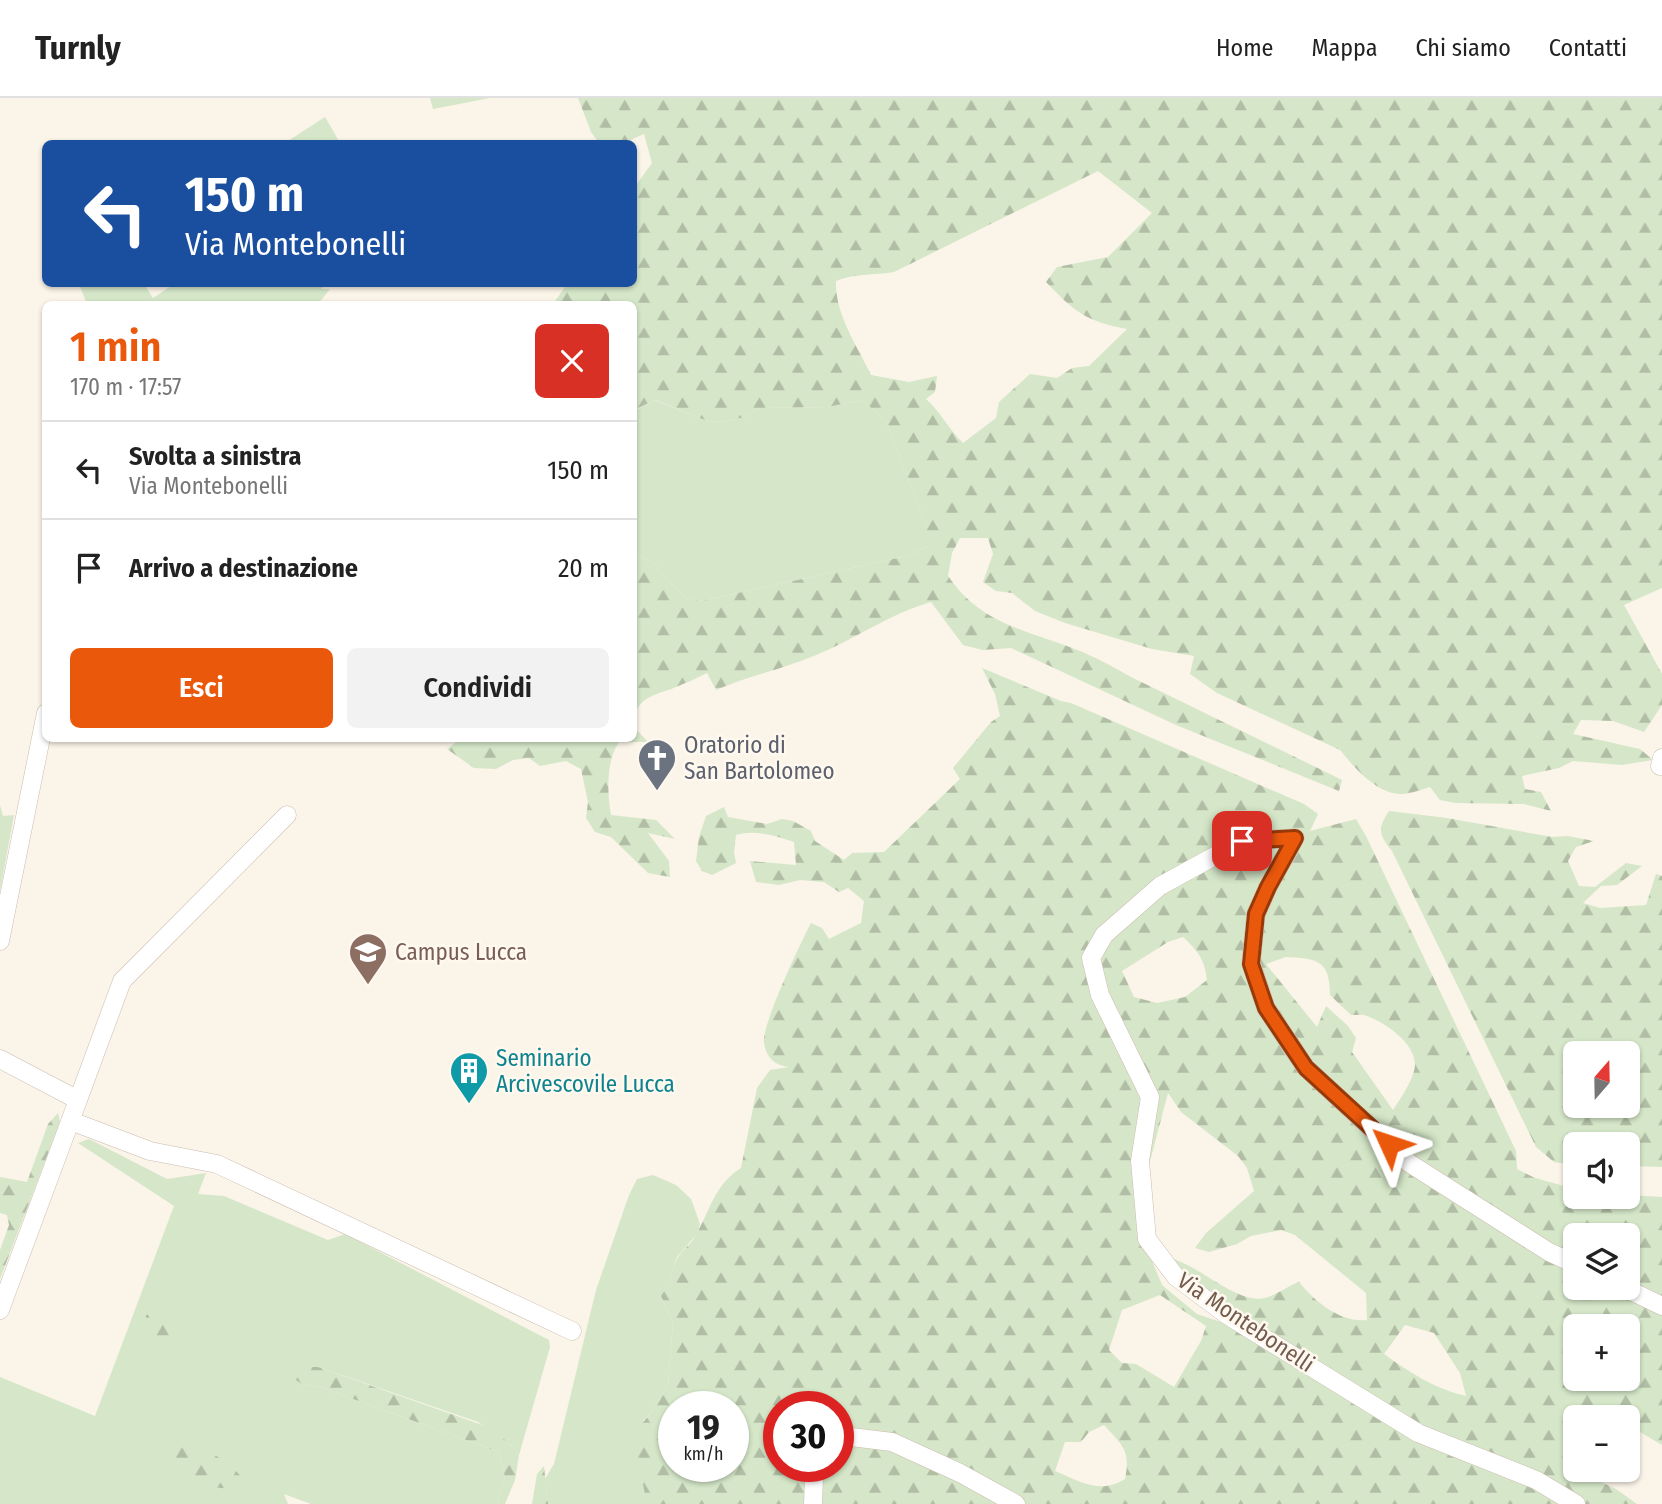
<!DOCTYPE html>
<html lang="it">
<head>
<meta charset="utf-8">
<style>
	:root { --surface:#fff; --page:#f2f2f2; --text:#222; --muted:#767676; --line:#e0e0e0; --accent:#ea580c }
	body { margin:0; font-family:"Fira Sans Condensed",sans-serif; background:var(--page); color:var(--text); height:100vh; display:flex; flex-direction:column; font-size:26px; white-space:nowrap }
	* { box-sizing:border-box; margin:0 }
	p { font-size:23px; color:var(--muted) }
	.icon { flex:none; width:38px; height:38px; fill:none; stroke:currentColor; stroke-width:2; stroke-linecap:round; stroke-linejoin:round }
	.map { position:relative; flex:1; overflow:hidden }
	.panel { position:absolute; left:42px; top:203px; width:595px; height:441px; display:flex; flex-direction:column; background:var(--surface); border-radius:10px; box-shadow:0 2px 5px #0004 }
	.panel>* { flex:none }
	.guide { position:absolute; left:42px; top:42px; width:595px; height:147px; border-radius:10px; box-shadow:0 2px 5px #0004; background:#1a4fa0; color:#fff; overflow:hidden }
	.needle { width:46px; rotate:20deg }
	.controls { position:absolute; left:1563px; top:943px; display:grid; gap:14px }
	.controls a { display:grid; place-items:center; width:77px; height:77px; border-radius:10px; background:var(--surface); box-shadow:0 2px 5px #0004; font-size:35px }
	.speed { position:absolute; left:658px; top:1293px; display:flex; gap:14px; font-size:35px; font-weight:700; text-align:center }
	.speed>* { display:grid; place-content:center; width:91px; height:91px; border-radius:50%; background:var(--surface); box-shadow:0 2px 5px #0004; line-height:1 }
	.speed small { font-size:18px; font-weight:400 }
	.speed .limit { border:10px solid #d22; background:#fff; color:#111 }
	.pin { position:absolute; display:grid; place-items:center; width:60px; height:60px; color:#fff; margin:-30px; border-radius:14px; box-shadow:0 4px 10px #0006 }
	.me { position:absolute; width:77px; margin:-38px; rotate:312deg; stroke-linejoin:round; filter:drop-shadow(0 0 5px #0008) }
	.turn { display:flex; align-items:center; gap:24px; height:147px; padding:0 28px; font-size:32px }
	.turn .icon { width:91px; height:91px; stroke-width:2.5 }
	.turn b { display:block; font-size:49px; line-height:60px }
	.round { display:grid; place-items:center; flex:none; width:74px; height:74px; border-radius:10px; background:var(--page) }
	.headline { display:flex; align-items:center; justify-content:space-between; height:119px; padding:0 28px }
	h1 { font-size:42px; font-weight:600; line-height:52px; color:var(--accent) }
	.action { display:flex; gap:14px; margin-top:auto; padding:14px 28px }
	.action a { flex:1; height:80px; border-radius:10px; background:var(--accent); color:#fff; font-size:28px; font-weight:600; line-height:80px; text-align:center }
	.action a+a { background:var(--page); color:var(--text) }
	ul { padding:0; list-style:none }
	li { display:flex; align-items:center; gap:21px; height:98px; padding:0 28px; border-top:2px solid var(--line) }
	li div { flex:1 }
	li b { display:block; font-size:26px }
	li em { font-style:normal }
	header { display:flex; align-items:center; gap:42px; box-sizing:border-box; height:98px; padding:0 35px; background:var(--surface); border-bottom:2px solid var(--line) }
	header strong { font-size:33px }
	nav { display:flex; gap:38px; margin-inline-start:auto; font-size:24px }
	.map>svg:first-child { display:block }
	.grass { fill:#d5e7c8 }
	.forest { fill:url(#forest-firs); fill-rule:evenodd }
	.lines { fill:none; stroke-linecap:round; stroke-linejoin:round }
	.minor-casing { stroke:#ccbcb0; stroke-width:19 }
	.minor { stroke:#fff; stroke-width:18 }
	.route-casing { stroke:#983908; stroke-width:18 }
	.route { stroke:#ea580c; stroke-width:12 }
	.labels { text-anchor:middle; stroke-width:5; stroke-linejoin:round; paint-order:stroke }
	.worship-label { font-size:23px; fill:#5b616d; stroke:#fef8ef; text-anchor:start }
	.education-label { font-size:23px; fill:#785e54; stroke:#fef8ef; text-anchor:start }
	.culture-label { font-size:23px; fill:#0d838f; stroke:#fef8ef; text-anchor:start }
	.street-label { font-size:23px; fill:#735b4f; stroke:#fef8ef }
</style>
</head>
<body>
<header>
<strong>Turnly</strong>
<nav><a>Home</a><a>Mappa</a><a>Chi siamo</a><a>Contatti</a></nav>
</header>
<div class="map">
<svg width="1662" height="1406" viewBox="0 0 1662 1406">
	<defs>
		<pattern id="forest-firs" width="22" height="20" patternUnits="userSpaceOnUse" patternTransform="scale(1.75)"><rect width="22" height="20" fill="#d5e7c8"/><path d="M5 1l3.5 6h-7zM16 11l3.5 6h-7z" fill="#b1bea5"/></pattern>
	</defs>
	<rect width="100%" height="100%" fill="#fbf4e9"/>
	<g class="grass">
		<path d="M430,0h60l-57,11z"/>
		<path d="M325,19l15,26h-55z"/>
		<path d="M79,186h65l9,14 21,-14h152l-5,5h9l-12,15h-231z"/>
		<path d="M654,302l53,21 16,1 22,-5 15,-9 68,-1 33,-7 24,19 42,108v19l-16,9 -210,46 -16,-4 -20,-19 -9,-13 -22,-12v-142z"/>
		<path d="M0,707l3,11 11,-1 -14,76z"/>
		<path d="M89,1041l78,40 39,-6 -8,21 26,2 104,44 17,-6 204,106 1,7 -31,108 -10,-12 -31,-21 -160,-55 -16,17 21,4 176,64 6,26 -8,26h-186l-27,-10 4,10h-288v-127l95,39 79,-210 -96,-63z"/>
		<path d="M653,1077l23,10 15,14 9,25 -3,10 -20,23 -10,30 -6,9 12,26 -5,64 -17,27 -8,8 4,83h-99l-3,-25 9,-15 42,-174 33,-95 8,-16z"/>
	</g>
	<g class="forest">
		<path d="M578,0h1084v490l-38,17 38,69v31l-18,27 -31,-11 -32,-1 -8,14 67,15 13,11 -31,5 -49,-4 -14,7 -37,8 3,13 16,3 10,19 -27,-7 -68,-1 -16,-3 -10,-13c-9,3 -18,6 -27,7 -26,1 -49,-27 -63,-44l-123,-57 -27,-19 4,-18 -42,-7 -87,-26 -30,-12 -23,-18 -16,-2 -13,-9 10,-28 -5,-16h-28l-8,15 -4,23c32,46 70,52 119,70 23,8 43,19 64,31l197,96 14,7 -3,11 -163,-66 -165,-77 -28,2 -20,-5 -32,-43c-39,11 -71,34 -108,50 -35,16 -72,23 -107,38l-9,-17c-10,5 -21,10 -31,14 -18,8 -37,8 -42,31v-165l22,12 9,13 20,19 16,4 210,-46 16,-9v-19l-42,-108 -24,-19 -33,7 -68,1 -15,9 -22,5 -16,-1 -52,-21 -21,10v-106h-81l14,-20h67v-96l18,-25 -8,-29 -20,9h-25l-8,-11zM1098,73l54,42 -44,44 -51,10 -11,15c29,30 39,39 81,47l-38,37 -17,2 -15,10 -27,-4 -31,28 -3,16 -33,25c-15,-14 -22,-31 -37,-44l9,-7 2,-16 -28,6 -38,-7c-14,-30 -36,-60 -35,-94 16,-7 39,-6 58,-9z"/>
		<path d="M982,570l79,33 10,2 233,101 14,10 -8,17 46,-12 10,17 150,315 1,18 18,9 40,11v8h25l12,4 16,-4v-2l34,2v248l-34,-20v-7h-53v52h22l4,12 15,7 21,15h-990l-12,-59 3,-17 13,-15 17,-27 5,-64 -12,-26c8,-11 10,-23 15,-35 4,-10 15,-16 20,-26 14,-25 19,-51 45,-67l16,-80 13,-18 19,-3c-14,-2 -22,-8 -25,-24 -3,-17 37,-101 47,-120l11,5 7,11 32,-16 3,-22 -16,-13 -9,4 -15,-10 -24,-2 -21,5 -23,-3 -6,-21 46,4 -2,-23c-18,-6 -40,-13 -58,-7l-2,17 2,11 -24,12 -10,-4 -6,-10 3,-24 7,-21 18,-9 4,10 39,7 15,-5 11,2 18,10 4,10 29,19 8,-7 32,-1 76,-73 -7,-11 38,-46 9,-6 -5,-22zM1183,839c15,14 22,23 24,43l-22,17 -28,6 -23,-6 -12,-26 46,-29zM1286,859c32,1 44,4 44,38l21,20c5,0 12,-1 16,1 19,7 48,27 48,49 -1,14 -14,33 -22,45l-41,-58 4,-14 -8,-12 -22,-20 -9,21 -51,-63zM1168,995l13,19 57,44 9,12 7,23 -48,42 -11,15 14,4 28,-8 14,-8 30,-6 14,5 71,58 1,27c-26,3 -52,-18 -68,-38 -11,4 -23,13 -34,16 -29,6 -64,-32 -95,-40l5,16 67,55 -45,-15 -35,-29 -17,-41 3,-75zM1575,1138h53v52h-53zM1160,1197l46,31 -5,15 -27,46 -38,-23 -14,-1 -13,-13 13,-40zM1405,1227l29,8 26,40 6,23c-31,-7 -57,-24 -82,-42zM1575,1228h53v53h-53zM674,1309h59v59h-59zM779,1309h59v59h-59zM1104,1327c18,20 27,25 21,54 -25,16 -46,2 -70,-8l10,-29h16l8,-10z"/>
		<path d="M634,629l14,15h-29c-13,19 -12,51 -8,73l45,5 19,19 -27,-6 21,28 1,16 -22,-4 -37,-36 -16,-5 -9,-14 2,-16 -7,-33 -15,-8 -26,5 -11,-8 -16,2 -17,9 -22,-1 -27,-19 13,-10 174,-1z"/>
		<path d="M1389,713l58,7 105,19 16,-1 26,5 -18,6 -8,14 11,25 16,1 31,-24 16,3 -25,19 -16,1 -18,17 17,5 46,-3 10,-31 6,2v291l-34,-1v-22h-53v21l-21,-3 -18,-15 -144,-296c-13,-16 -15,-22 -3,-40zM1575,956h53v52h-53z"/>
		<path d="M58,1015l2,9 -60,157v-29l9,-25 -2,-10 -7,-2v-36l27,5 21,-58z"/>
		<path d="M159,1213l31,20 -2,6 -32,-1 -10,-2v-19z"/>
		<path d="M298,1269h20l170,60 21,16 10,12 -4,25 -10,24h-8l8,-26 -6,-26 -176,-64 -21,-4 -18,-12z"/>
		<path d="M172,1340c27,8 59,20 73,45 -28,16 -61,-7 -76,-31z"/>
		<path d="M544,1368l4,38h-16l5,-30z"/>
	</g>
	<g class="lines">
		<defs>
			<g id="minor">
				<path d="M1660,668l2,-8"/>
				<path d="M0,843l46,-228"/>
				<path d="M0,961l78,41 -78,210"/>
				<path d="M78,1002l44,-119 165,-166"/>
				<path d="M71,1023l79,30 67,13 355,167"/>
				<path d="M1575,1166l-26,-12 -140,-89 -103,-95 -40,-60 -15,-45 5,-49 12,-27 27,-49 -53,3 -82,45 -56,49 -13,23 9,37 50,102 -10,64 7,78 29,38 51,38 191,118 118,47 40,24"/>
				<path d="M1625,1190l37,18"/>
				<path d="M838,1341l5,-3 49,6 68,31 56,31"/>
				<path d="M813,1406l1,-27 4,-11"/>
			</g>
		</defs>
		<use href="#minor" class="minor-casing"/>
		<use href="#minor" class="minor"/>
	</g>
	<g class="lines">
		<defs>
			<path id="route" d="M1242,743l53,-3 -27,49 -12,27 -5,50 15,44 40,60 83,76"/>
		</defs>
		<use href="#route" class="route-casing"/>
		<use href="#route" class="route"/>
	</g>
	<defs>
		<symbol id="church-pin" viewBox="-11 -11 22 30"><path d="M0 17L-7.5 6A9.5 9.5 0 1 1 7.5 6Z" fill="#6b7280" stroke="#fef8ef"/><path d="M-1.2-6h2.4v3.5h3.3v2.4h-3.3V6h-2.4V-.1h-3.3v-2.4h3.3Z" fill="#fff"/></symbol>
		<symbol id="university-pin" viewBox="-11 -11 22 30"><path d="M0 17L-7.5 6A9.5 9.5 0 1 1 7.5 6Z" fill="#8d6e63" stroke="#fef8ef"/><path d="M0-5L7-2L0 1L-7-2ZM-4 1L0 2.5L4 1V4Q0 6-4 4Z" fill="#fff"/></symbol>
		<symbol id="building-pin" viewBox="-11 -11 22 30"><path d="M0 17L-7.5 6A9.5 9.5 0 1 1 7.5 6Z" fill="#0f9aa8" stroke="#fef8ef"/><path d="M-4-6H4V6H1V3H-1V6H-4ZM-2.5-4.3h1.7v1.8h-1.7ZM.8-4.3h1.7v1.8H.8ZM-2.5-1h1.7V.8h-1.7ZM.8-1h1.7V.8H.8Z" fill="#fff"/></symbol>
	</defs>
	<g fill-rule="evenodd">
		<use href="#church-pin" x="635" y="638" width="44" height="60"/>
		<use href="#university-pin" x="346" y="832" width="44" height="60"/>
		<use href="#building-pin" x="447" y="951" width="44" height="60"/>
	</g>
	<g class="labels">
		<g class="worship-label">
			<text x="684" y="655">Oratorio di<tspan x="684" dy="26">San Bartolomeo</tspan></text>
		</g>
		<g class="education-label">
			<text x="395" y="862">Campus Lucca</text>
		</g>
		<g class="culture-label">
			<text x="496" y="968">Seminario<tspan x="496" dy="26">Arcivescovile Lucca</tspan></text>
		</g>
		<g class="street-label">
			<text transform="translate(1246 1224) rotate(34)" y="8">Via Montebonelli</text>
		</g>
	</g>
</svg>
<div class="controls">
<a><svg class="needle" viewBox="-14 -14 28 28"><path d="M0-13l5 13h-10z" fill="#e53935"/><path d="M0 13l5-13h-10z" fill="#767676"/></svg></a>
<a><svg class="icon" aria-label="sound" viewBox="0 0 24 24"><path d="M4 9h4l5-4v14l-5-4H4zM17 9q2 3 0 6"/></svg></a>
<a><svg class="icon" aria-label="layers" viewBox="0 0 24 24"><path d="M12 4l9 5-9 5-9-5zM3 14l9 5 9-5"/></svg></a>
<a>+</a>
<a>−</a>
</div>
<div class="speed"><div>19<small>km/h</small></div><div class="limit">30</div></div>
<div class="pin" style="left:1242px;top:743px;background:#d93025"><svg class="icon" aria-label="arrive" viewBox="0 0 24 24"><path d="M6 21V4h12l-3 4 3 4H6"/></svg></div>
<svg class="me" style="left:1389px;top:1046px" viewBox="-20 -20 40 40"><path d="M0-17L14 15 0 8-14 15z" fill="#ea580c" stroke="#fff" stroke-width="4"/></svg>
<div class="guide">
<div class="turn"><svg class="icon" aria-label="left" viewBox="0 0 24 24"><path d="M17 20v-9H6M10 6l-5 5 5 5"/></svg><div><b>150 m</b>Via Montebonelli</div></div>
</div>
<section class="panel">
<div class="headline"><div><h1>1 min</h1><p>170 m · 17:57</p></div><a class="round" style="background:#d93025;color:#fff"><svg class="icon" aria-label="close" viewBox="0 0 24 24"><path d="M6 6l12 12M18 6L6 18"/></svg></a></div>
<ul>
<li><svg class="icon" aria-label="left" viewBox="0 0 24 24"><path d="M17 20v-9H6M10 6l-5 5 5 5"/></svg><div><b>Svolta a sinistra</b><p>Via Montebonelli</p></div><em>150 m</em></li>
<li><svg class="icon" aria-label="arrive" viewBox="0 0 24 24"><path d="M6 21V4h12l-3 4 3 4H6"/></svg><div><b>Arrivo a destinazione</b></div><em>20 m</em></li>
</ul>
<div class="action"><a>Esci</a><a>Condividi</a></div>
</section>
</div>
</body>
</html>
